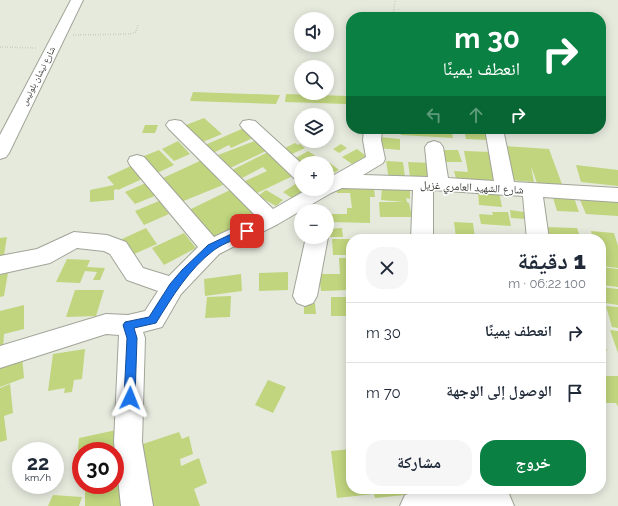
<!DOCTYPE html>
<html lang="ar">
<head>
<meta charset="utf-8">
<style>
	:root { --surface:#fff; --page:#f6f6f7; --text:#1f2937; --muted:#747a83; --line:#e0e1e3; --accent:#0b8043 }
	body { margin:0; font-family:Raleway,"Noto Naskh Arabic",sans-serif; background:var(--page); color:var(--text); direction:rtl; height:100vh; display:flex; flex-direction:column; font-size:15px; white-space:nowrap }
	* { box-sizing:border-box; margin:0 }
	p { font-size:13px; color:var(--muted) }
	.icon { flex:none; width:22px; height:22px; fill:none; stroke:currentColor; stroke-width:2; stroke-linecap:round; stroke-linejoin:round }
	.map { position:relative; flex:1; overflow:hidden; direction:ltr }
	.sheet { position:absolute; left:346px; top:234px; width:260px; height:260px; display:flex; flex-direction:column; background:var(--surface); border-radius:16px; box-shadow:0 2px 10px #0003; direction:rtl }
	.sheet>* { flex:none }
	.banner { position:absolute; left:346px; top:12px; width:260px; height:122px; border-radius:16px; box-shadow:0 2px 10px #0003; direction:rtl; background:#0b8043; color:#fff; overflow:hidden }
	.buttons { position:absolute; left:294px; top:12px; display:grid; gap:8px }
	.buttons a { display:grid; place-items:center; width:40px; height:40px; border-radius:50%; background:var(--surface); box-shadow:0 2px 10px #0003; font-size:20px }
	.speed { position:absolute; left:12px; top:442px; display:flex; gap:8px; font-size:20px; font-weight:700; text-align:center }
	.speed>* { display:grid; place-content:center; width:52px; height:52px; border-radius:50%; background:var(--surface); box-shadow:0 2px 10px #0003; line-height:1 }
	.speed small { font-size:10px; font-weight:400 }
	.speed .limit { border:6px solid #d22; background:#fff; color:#111 }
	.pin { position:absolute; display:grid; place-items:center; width:34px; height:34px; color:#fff; margin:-17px; border-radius:8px; box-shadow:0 2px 6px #0006 }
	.me { position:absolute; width:44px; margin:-22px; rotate:2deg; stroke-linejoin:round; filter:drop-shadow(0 0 3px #0008) }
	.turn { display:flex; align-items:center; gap:14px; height:84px; padding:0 20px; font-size:18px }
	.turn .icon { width:52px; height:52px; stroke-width:2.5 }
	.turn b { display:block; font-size:28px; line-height:34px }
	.lanes { display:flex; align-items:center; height:38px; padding:0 20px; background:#0003; justify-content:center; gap:20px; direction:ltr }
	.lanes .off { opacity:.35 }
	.round { display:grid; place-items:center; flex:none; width:42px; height:42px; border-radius:16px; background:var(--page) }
	.headline { display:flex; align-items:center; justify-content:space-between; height:68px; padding:0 20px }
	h1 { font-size:24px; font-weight:800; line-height:30px }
	.action { display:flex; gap:8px; margin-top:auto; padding:8px 20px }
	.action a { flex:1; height:46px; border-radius:16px; background:var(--accent); color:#fff; font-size:16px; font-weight:800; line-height:46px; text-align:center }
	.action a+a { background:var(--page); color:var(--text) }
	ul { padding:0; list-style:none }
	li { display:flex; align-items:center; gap:12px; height:60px; padding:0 20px; border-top:1px solid var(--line) }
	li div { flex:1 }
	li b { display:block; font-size:15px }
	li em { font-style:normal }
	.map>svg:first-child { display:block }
	.building { fill:#c0d57e }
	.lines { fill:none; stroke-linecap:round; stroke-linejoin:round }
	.minor-casing { stroke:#a1a498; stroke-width:2 }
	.path { stroke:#afb3a8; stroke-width:1.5; stroke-dasharray:0.5 2; stroke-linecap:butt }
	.minor { fill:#fff; fill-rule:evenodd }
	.route { fill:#1a73e8; stroke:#114b97 }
	.labels { text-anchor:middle; stroke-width:3; stroke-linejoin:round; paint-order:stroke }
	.far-street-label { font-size:9px; fill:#3b3d38; stroke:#fff }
	.street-label { font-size:11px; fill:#3b3d38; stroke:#fff }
</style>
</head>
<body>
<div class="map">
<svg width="618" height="506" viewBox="0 0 618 506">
	<rect width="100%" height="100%" fill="#e6eadd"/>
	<g class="building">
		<path d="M193,92l87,3 -4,9 -86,-3z"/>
		<path d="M286,94l63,2 -2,8 -62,-2z"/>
		<path d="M204,118l18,16 -24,10 -17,-17z"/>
		<path d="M145,125h13l-3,8h-13z"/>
		<path d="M244,128l11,9 -24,11 -2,-3 -16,8 -8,-8z"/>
		<path d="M401,129l51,4 1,5 -52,-3z"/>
		<path d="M464,129h22l2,11 -22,-1z"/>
		<path d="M379,137l21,2v11l-22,-2z"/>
		<path d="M257,140l11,10 -38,18 -12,-13z"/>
		<path d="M178,141l12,13 -16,7 -12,-12z"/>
		<path d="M295,143l3,2 2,-1 5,4 -13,6 -7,-6z"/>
		<path d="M341,144l6,4 -8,5 -6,-4z"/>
		<path d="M506,146l43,3 14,38 -25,-1 -7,-20 3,16 -24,-2z"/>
		<path d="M357,149l9,7 -14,8 -10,-7z"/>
		<path d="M159,150l15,15 -19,9 -16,-16z"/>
		<path d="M442,150h16l4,12h-17z"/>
		<path d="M308,151l15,10 -4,2h-18v2l-7,-6z"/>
		<path d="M464,151l28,1 7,31 -42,-1 -3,-11 14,1z"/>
		<path d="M268,152l29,22 -42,20 -12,-12 24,-11 -4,-4 -21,11 -10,-8z"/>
		<path d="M202,160l21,25 -42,17 -18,-24z"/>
		<path d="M386,161l17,1 2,15 -16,3z"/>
		<path d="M408,162l23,1 2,15 -23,-1z"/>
		<path d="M330,163l9,7 -12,6v-12z"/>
		<path d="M576,165l42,5v16l-37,-4z"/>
		<path d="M131,166l11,13 -24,11 -1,-1 -3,1v10l-24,2v-12l24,-5 -7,-8z"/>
		<path d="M146,183l11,12 -22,9 -10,-12z"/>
		<path d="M297,183l4,2v4h6l-14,10 -10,-7z"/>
		<path d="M382,187l28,2v10l-4,-1 1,4 2,1 3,14h-32l-1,-15h25l-23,-2z"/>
		<path d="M337,188h37l1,9h-5v26l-43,-1v-8h20v-6h5l-2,-15h-13z"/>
		<path d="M232,189l26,27 -46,24 -25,-29z"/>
		<path d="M266,190l17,10 -7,6 -18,-10z"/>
		<path d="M478,190l21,2 3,15 -23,-2z"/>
		<path d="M552,194l21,1 6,17 -22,-1z"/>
		<path d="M578,195l40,3v18l-32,-2z"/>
		<path d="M159,201l10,13 -25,11 -9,-14z"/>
		<path d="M510,210l14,2 2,7 -15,-1z"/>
		<path d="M492,212h16l3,14 -30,-2 -2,-10 14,1z"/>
		<path d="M454,222l19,1 2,15 -19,-1z"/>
		<path d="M544,227l33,1 4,11h-34z"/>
		<path d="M146,228l11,16 -25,11 -10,-16z"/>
		<path d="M342,228l1,9h-16v-8z"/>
		<path d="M591,231l23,2 4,13v22l-17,-2v-13h5l-1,-4 -4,-1v-9h-8z"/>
		<path d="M184,233l12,15 -32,17 -12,-17z"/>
		<path d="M7,237l-3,18 -4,1v-18z"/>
		<path d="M332,239h19v16h-18z"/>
		<path d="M339,258h12v32l-30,1 -2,-17h21z"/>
		<path d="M67,259l23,1 -3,7 18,1 -5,12h-7l4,-8 -12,-1 -5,12 -24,-1z"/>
		<path d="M601,267l17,2v18l-17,-2z"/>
		<path d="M288,272v18l-29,1v-18z"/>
		<path d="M8,273l-4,23 -4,1v-22z"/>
		<path d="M241,274l1,17 -37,5 -1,-17z"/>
		<path d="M601,287l17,2v16l-13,-2z"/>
		<path d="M75,290h29l-8,26 -30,1z"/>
		<path d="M231,296l-1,21 -25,1 2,-21z"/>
		<path d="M331,297h18l1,19h-19z"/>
		<path d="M315,303l1,11h-12v-10z"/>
		<path d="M24,305v24l-20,5 -1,16 -3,1v-40z"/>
		<path d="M606,306l12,1v21l-6,-1z"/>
		<path d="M610,330l8,1v22z"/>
		<path d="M601,333l6,18 -6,-1z"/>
		<path d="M85,349l-3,30 -8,1 -2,12 -8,1 1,-5 -17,3 5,-37z"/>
		<path d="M22,356l2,22 -24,9v-23z"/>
		<path d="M601,376h17v31l-2,-4h-15z"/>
		<path d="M268,380l18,7 -13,26 -18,-8z"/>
		<path d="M10,384l3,29 -9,3 3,24 -7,2v-54z"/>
		<path d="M121,429l-1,34 -5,1v-13h-34v20l-5,1 3,-34z"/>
		<path d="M179,432l3,7 7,-3 4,18 -13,5 1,7 18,-8 8,25 -13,6 6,17h-53l-13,-59z"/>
		<path d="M351,449v40h63l1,5 -40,4 -1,-4 -37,4 -6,-47z"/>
		<path d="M125,469l2,37h-42v-21h30v-13z"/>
		<path d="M53,495l29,2 -3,9h-31z"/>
	</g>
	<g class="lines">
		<defs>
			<g id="minor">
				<path d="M71,0h12l-74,153 -3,4 -6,2v-24z"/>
				<path d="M175,120l6,1 92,88 35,-20h19v-10l39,-22 -3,-17 1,-11h18l-1,11 4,19 -2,4 -20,12 65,2 -3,-30 3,-4 6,-2 6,2 3,4 5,31 46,3 -9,-52h18l11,53 104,6v14l-75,-5 6,42h-22l-4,-43 -90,-6v49h-22l2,-49 -71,-2 -11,5 -53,31 -59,30 -38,40 -19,33 -19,5 2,6 -3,104 11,64h-32l-7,-64 5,-107 -13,-1 -106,34v-22l106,-32 22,1 17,-4 13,-20 -31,-11 -17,-26 -6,-3 -27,-3 -27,15 -50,11v-18l37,-7 37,-17 33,3 19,7 17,26 26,8 29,-29 -68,-82 -2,-4 2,-4 7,-2 7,2 70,80 43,-20 -88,-88 -3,-4 3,-4z"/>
				<path d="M249,120l6,1 46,42v17l-7,-2 -51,-49 -3,-4 3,-4z"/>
				<path d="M327,236l1,1 -11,59 -4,7 -8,3 -8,-3 -4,-7 13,-59h21z"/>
				<path d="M423,489h84l7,17h-114l5,-11z"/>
			</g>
		</defs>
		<use href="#minor" class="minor-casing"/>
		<g class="path">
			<path d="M393,17l2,-17"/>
			<path d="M73,35l57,-1 6,-2 2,-7"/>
			<path d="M0,47l36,1"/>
		</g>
		<use href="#minor" class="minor"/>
	</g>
	<path class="route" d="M244,228h6l1,3 -1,2c-11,5 -26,10 -36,17 -25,19 -42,47 -58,73l-22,5 3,10 -2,60 -1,3 -4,2 -4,-2 -2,-3 3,-60 -4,-13 2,-3 24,-5 21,-33 12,-14 26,-25z"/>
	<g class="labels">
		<g class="far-street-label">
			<text transform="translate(38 76) rotate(-63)" y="3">شارع نيشان بلونيس</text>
		</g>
		<g class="street-label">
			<text transform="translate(472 187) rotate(3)" y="4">شارع الشهيد العامري غزيل</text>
		</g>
	</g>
</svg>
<div class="buttons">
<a><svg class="icon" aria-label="sound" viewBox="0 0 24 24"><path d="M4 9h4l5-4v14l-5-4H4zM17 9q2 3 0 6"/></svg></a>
<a><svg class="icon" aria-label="search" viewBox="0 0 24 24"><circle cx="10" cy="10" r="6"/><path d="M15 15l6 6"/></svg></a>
<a><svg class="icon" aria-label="layers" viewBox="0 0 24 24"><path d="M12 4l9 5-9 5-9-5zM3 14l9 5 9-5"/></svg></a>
<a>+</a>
<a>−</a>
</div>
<div class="speed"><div>22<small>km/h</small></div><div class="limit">30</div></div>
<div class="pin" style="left:247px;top:231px;background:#d93025"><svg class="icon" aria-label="arrive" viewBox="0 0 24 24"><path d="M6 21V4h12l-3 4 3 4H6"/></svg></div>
<svg class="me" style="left:130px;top:398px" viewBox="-20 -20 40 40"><path d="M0-17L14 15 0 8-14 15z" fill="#1a73e8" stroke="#fff" stroke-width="4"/></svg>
<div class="banner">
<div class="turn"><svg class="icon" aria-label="right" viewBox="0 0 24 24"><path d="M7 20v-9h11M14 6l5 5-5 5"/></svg><div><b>30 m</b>انعطف يمينًا</div></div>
<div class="lanes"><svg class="icon off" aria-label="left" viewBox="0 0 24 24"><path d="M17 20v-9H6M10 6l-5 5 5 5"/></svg><svg class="icon off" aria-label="ahead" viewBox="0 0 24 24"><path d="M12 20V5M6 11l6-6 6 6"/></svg><svg class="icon" aria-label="right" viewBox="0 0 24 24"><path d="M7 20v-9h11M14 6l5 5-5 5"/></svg></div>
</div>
<section class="sheet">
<div class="headline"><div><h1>1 دقيقة</h1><p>100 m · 06:22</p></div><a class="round"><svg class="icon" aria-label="close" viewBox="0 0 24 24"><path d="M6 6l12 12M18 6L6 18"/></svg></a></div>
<ul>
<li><svg class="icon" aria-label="right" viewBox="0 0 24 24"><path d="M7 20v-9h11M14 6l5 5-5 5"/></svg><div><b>انعطف يمينًا</b></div><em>30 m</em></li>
<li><svg class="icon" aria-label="arrive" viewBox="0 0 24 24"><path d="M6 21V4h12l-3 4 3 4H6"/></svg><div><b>الوصول إلى الوجهة</b></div><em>70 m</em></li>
</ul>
<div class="action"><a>خروج</a><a>مشاركة</a></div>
</section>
</div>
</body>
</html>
